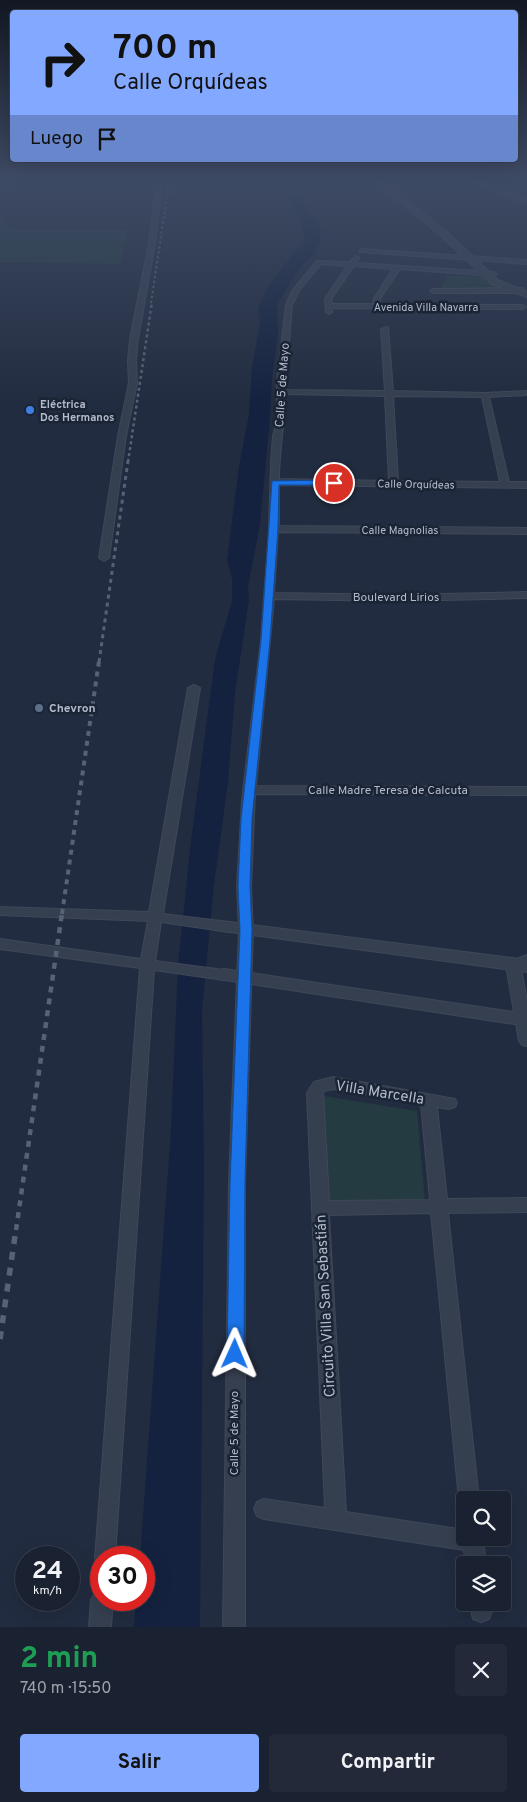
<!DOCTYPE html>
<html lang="es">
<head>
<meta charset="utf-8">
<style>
	:root { --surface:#1a2130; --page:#232938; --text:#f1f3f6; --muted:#9fa3ab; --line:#383e4c; --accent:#83a8ff }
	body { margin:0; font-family:Overpass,sans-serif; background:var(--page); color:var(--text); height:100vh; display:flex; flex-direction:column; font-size:19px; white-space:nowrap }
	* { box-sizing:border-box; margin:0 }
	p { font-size:16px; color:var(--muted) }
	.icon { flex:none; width:28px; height:28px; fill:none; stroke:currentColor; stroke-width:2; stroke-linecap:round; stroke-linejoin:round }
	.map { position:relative; height:1627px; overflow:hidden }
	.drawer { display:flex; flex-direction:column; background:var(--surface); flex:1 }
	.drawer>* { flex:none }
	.guide { position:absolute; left:10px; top:10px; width:508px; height:152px; border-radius:5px; box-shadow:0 5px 20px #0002,0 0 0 1px var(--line); background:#83a8ff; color:#111; overflow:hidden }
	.controls { position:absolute; left:456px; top:1491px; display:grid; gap:10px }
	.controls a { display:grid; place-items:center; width:55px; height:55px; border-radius:5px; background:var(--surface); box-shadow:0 5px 20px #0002,0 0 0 1px var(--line); font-size:25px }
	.speed { position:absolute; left:15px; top:1546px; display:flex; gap:10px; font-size:25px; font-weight:700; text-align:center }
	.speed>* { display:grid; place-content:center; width:65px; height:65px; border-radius:50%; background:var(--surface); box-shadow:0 5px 20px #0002,0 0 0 1px var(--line); line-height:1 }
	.speed small { font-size:12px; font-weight:400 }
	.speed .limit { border:8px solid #d22; background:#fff; color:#111 }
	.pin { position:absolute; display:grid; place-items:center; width:42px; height:42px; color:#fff; margin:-21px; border:2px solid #fff; border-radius:50%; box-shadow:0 1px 5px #0007 }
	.me { position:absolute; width:55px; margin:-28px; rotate:1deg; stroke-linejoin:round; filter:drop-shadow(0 0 4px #0008) }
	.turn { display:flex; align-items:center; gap:18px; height:105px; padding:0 20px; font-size:22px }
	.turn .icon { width:65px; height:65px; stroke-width:2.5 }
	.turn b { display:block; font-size:35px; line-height:42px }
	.then { display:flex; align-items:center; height:48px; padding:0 20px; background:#0003; gap:10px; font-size:19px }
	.round { display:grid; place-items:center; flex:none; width:52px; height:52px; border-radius:5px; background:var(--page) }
	.summary { display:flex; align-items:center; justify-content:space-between; height:85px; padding:0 20px }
	h1 { font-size:30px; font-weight:700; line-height:38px; color:#1e9e55 }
	.primary-button { display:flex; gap:10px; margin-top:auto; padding:10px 20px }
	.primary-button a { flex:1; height:58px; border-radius:5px; background:var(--accent); color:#111; font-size:20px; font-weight:700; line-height:58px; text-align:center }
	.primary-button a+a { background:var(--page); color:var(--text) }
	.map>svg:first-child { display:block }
	.green { fill:#243b41 }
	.water { fill:#14223f }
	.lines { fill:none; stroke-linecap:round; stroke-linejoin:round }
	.minor-casing { stroke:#3f4859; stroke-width:2 }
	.tertiary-casing { stroke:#3f4859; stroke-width:2 }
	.minor { fill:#363f50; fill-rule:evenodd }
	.tertiary { fill:#363f50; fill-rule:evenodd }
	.rail-far5 { stroke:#586277; stroke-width:2; stroke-dasharray:2.5 2.5; stroke-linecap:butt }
	.rail-far4 { stroke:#586277; stroke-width:2.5; stroke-dasharray:3 3; stroke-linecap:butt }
	.rail-far3 { stroke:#586277; stroke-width:3; stroke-dasharray:4 4; stroke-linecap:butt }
	.rail-far2 { stroke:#586277; stroke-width:4; stroke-dasharray:5 5; stroke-linecap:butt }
	.rail-far1 { stroke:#586277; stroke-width:4.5; stroke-dasharray:6 6; stroke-linecap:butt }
	.rail { stroke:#586277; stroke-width:5.5; stroke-dasharray:8 8; stroke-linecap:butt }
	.route { fill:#1a73e8; stroke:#114b97 }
	.shop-dot { fill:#3f7fe0; stroke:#1b2435; stroke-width:2 }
	.service-dot { fill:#5c6f8a; stroke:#1b2435; stroke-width:2 }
	.labels { text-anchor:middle; stroke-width:5; stroke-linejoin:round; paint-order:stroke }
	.far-street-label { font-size:11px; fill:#b2bacb; stroke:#1b2435 }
	.far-poi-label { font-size:11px; font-weight:bold; fill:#b2bacb; stroke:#1b2435; text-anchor:start }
	.street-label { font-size:12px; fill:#b2bacb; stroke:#1b2435 }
	.poi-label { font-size:12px; font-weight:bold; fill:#b2bacb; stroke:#1b2435; text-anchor:start }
	.near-street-label { font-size:15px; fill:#b2bacb; stroke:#1b2435 }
</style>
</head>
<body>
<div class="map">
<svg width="527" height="1627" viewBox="0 0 527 1627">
	<rect width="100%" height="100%" fill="#222c40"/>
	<g class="green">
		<path d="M0,216l12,14h115l-6,34 -121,-2z"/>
		<path d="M448,275l37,2 6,7 17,7 -68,-1z"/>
		<path d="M323,1096l94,15 8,90 -97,2z"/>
	</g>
	<path class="water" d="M276,176h12l33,54 -1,13 -7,12 -15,15 -21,35 1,28 -6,45 -2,39 -10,108 -12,61 1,14 -14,93 -7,89 -15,111 -11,118 2,157 -4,459h-66l2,-27h8v-42l-4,-1 31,-427 7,-166 13,-123 24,-182 17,-58v-22l-5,-19 12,-94 10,-52 3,-47 8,-44 -2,-16 11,-22 36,-46 -8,-25z"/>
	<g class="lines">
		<defs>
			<g id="minor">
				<path d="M154,176h6l2,8 -7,59 -17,96 -2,21 1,23 -11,53 -17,122 -5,3 -5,-3 19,-122 11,-53 -1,-23 2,-21 19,-96 7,-59z"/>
				<path d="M458,176h7l62,24v4z"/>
				<path d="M362,249l165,11v4l-167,-12v-2z"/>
				<path d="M356,256l3,2 -3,5 138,9 3,2 -3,2 -94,-7 -21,31 3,4 141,1 3,2 -3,2 -191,-1v4l-3,2 -3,-2 -1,-13 22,-33 -26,-2 -21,25 -8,16 -7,85 100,1 -4,-62 7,-2 5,64 92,2 42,-2 -1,4 -37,2 20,85h18v6l-248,-3v41l248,2v6l-249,-2 -4,61 127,2 126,-3v6l-126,3 -127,-2 -18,187 271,1v8l-272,-1 -4,93 2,43 -8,252v445h-22l6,-445 10,-252 -2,-43 5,-87 19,-160 8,-111 2,-66 2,-27 4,-15v-40l9,-76 6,-14 25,-30 33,1zM354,266l39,3 -20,31 2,4h-43l-1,-5zM285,394l100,2 4,85 -110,-2c0,-28 6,-56 6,-85zM393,396l89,1 18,85 -102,-1z"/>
				<path d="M522,288l3,2 -1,1 -7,2h-84l-3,-2 3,-2z"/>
				<path d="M194,685l6,3 -37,226 66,8 5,2 2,3 -2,3 -5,2 -68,-10 -6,39 69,9 5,2 2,3 -2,3 -5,2 -70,-10 -39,588h-14v9l-3,-2 -3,-7 45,-590 -140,-19v-10l141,20 7,-38 -148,-6v-8l149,5 39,-224z"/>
				<path d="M527,955v10l-6,3 6,33v45l-5,-1 -3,-4 -13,-76 2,-3z"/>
				<path d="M333,1077l122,22 2,4 -2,4 -6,2 -12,-2 10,92 80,-1v14l-79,1 31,287h-14v8l-3,-1 -3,-7 -28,-287 -102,2 17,297 119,18v8h18l3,27h-20l-2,-15 -200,-31 -7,-3 -3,-7 3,-7 7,-3 61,9 -18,-415 7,-11zM333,1089l88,15 9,96 -101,1 -6,-108 1,-2z"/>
				<path d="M101,1590v10h12l-2,27h-22l2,-27 4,-7z"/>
				<path d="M469,1602h22l1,9 -3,8 -8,3 -8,-3z"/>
			</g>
			<g id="tertiary">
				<path d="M370,176h7l70,56 51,48 29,12v5l-35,-13 -51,-48z"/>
				<path d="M229,922l298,38v12l-304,-41 -2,-4 2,-4z"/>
				<path d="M224,969l303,45v12l-309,-47 -3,-4 3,-4z"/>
			</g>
		</defs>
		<use href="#minor" class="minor-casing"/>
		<use href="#tertiary" class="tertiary-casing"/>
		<use href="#minor" class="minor"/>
		<use href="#tertiary" class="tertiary"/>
		<path class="rail-far5" d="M151,303l19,-127"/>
		<path class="rail-far4" d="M128,462l24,-160"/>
		<path class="rail-far3" d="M99,662l29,-201"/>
		<path class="rail-far2" d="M62,914l37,-253"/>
		<path class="rail-far1" d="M16,1230l46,-317"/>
		<path class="rail" d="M0,1339l16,-110"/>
	</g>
	<linearGradient id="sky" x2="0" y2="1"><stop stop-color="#131823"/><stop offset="0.44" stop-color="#3e4b64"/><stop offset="1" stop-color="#3e4b64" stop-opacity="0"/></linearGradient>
	<rect width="527" height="403" fill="url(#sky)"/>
	<path class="route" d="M272,481l62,-1 4,3 -4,2h-55l-1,44 -8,111 -18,179 -2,68 2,43 -7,252 -1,172 -3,6 -6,2 -6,-2 -2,-6 3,-172 10,-252 -2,-43 3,-68 20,-179z"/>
	<circle class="shop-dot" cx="30" cy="410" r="5"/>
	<circle class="service-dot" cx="39" cy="708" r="5"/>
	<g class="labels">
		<g class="far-street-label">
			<text x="426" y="311">Avenida Villa Navarra</text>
			<text transform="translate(416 484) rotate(1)" y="4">Calle Orquídeas</text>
			<text x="400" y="534">Calle Magnolias</text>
		</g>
		<g class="far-poi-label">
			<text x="40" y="408">Eléctrica<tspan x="40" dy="13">Dos Hermanos</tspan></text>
		</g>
		<g class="street-label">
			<text transform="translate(282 385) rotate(-86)" y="4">Calle 5 de Mayo</text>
			<text x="396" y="601">Boulevard Lirios</text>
			<text x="388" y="794">Calle Madre Teresa de Calcuta</text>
			<text transform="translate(234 1433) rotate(-90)" y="4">Calle 5 de Mayo</text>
		</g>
		<g class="poi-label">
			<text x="49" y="712">Chevron</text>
		</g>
		<g class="near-street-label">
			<text transform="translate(380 1092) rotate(9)" y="5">Villa Marcella</text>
			<text transform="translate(325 1306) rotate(-93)" y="5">Circuito Villa San Sebastián</text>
		</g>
	</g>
</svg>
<div class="controls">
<a><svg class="icon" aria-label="search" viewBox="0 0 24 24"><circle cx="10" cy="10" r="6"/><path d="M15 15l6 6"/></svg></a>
<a><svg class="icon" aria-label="layers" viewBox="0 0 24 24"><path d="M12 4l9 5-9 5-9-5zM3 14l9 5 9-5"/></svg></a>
</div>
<div class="speed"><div>24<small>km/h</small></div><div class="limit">30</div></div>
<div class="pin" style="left:334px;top:483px;background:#d93025"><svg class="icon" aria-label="arrive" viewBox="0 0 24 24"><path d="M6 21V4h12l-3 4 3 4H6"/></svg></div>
<svg class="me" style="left:235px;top:1354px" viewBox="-20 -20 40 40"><path d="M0-17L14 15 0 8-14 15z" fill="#1a73e8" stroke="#fff" stroke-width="4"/></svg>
<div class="guide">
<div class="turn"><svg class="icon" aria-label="right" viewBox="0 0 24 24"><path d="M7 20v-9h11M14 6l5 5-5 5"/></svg><div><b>700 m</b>Calle Orquídeas</div></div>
<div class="then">Luego<svg class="icon" aria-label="arrive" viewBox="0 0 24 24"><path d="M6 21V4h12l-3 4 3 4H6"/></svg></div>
</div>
</div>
<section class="drawer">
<div class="summary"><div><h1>2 min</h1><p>740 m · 15:50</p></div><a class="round"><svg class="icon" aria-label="close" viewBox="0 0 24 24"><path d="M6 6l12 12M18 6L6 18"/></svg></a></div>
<div class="primary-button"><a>Salir</a><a>Compartir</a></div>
</section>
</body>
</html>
